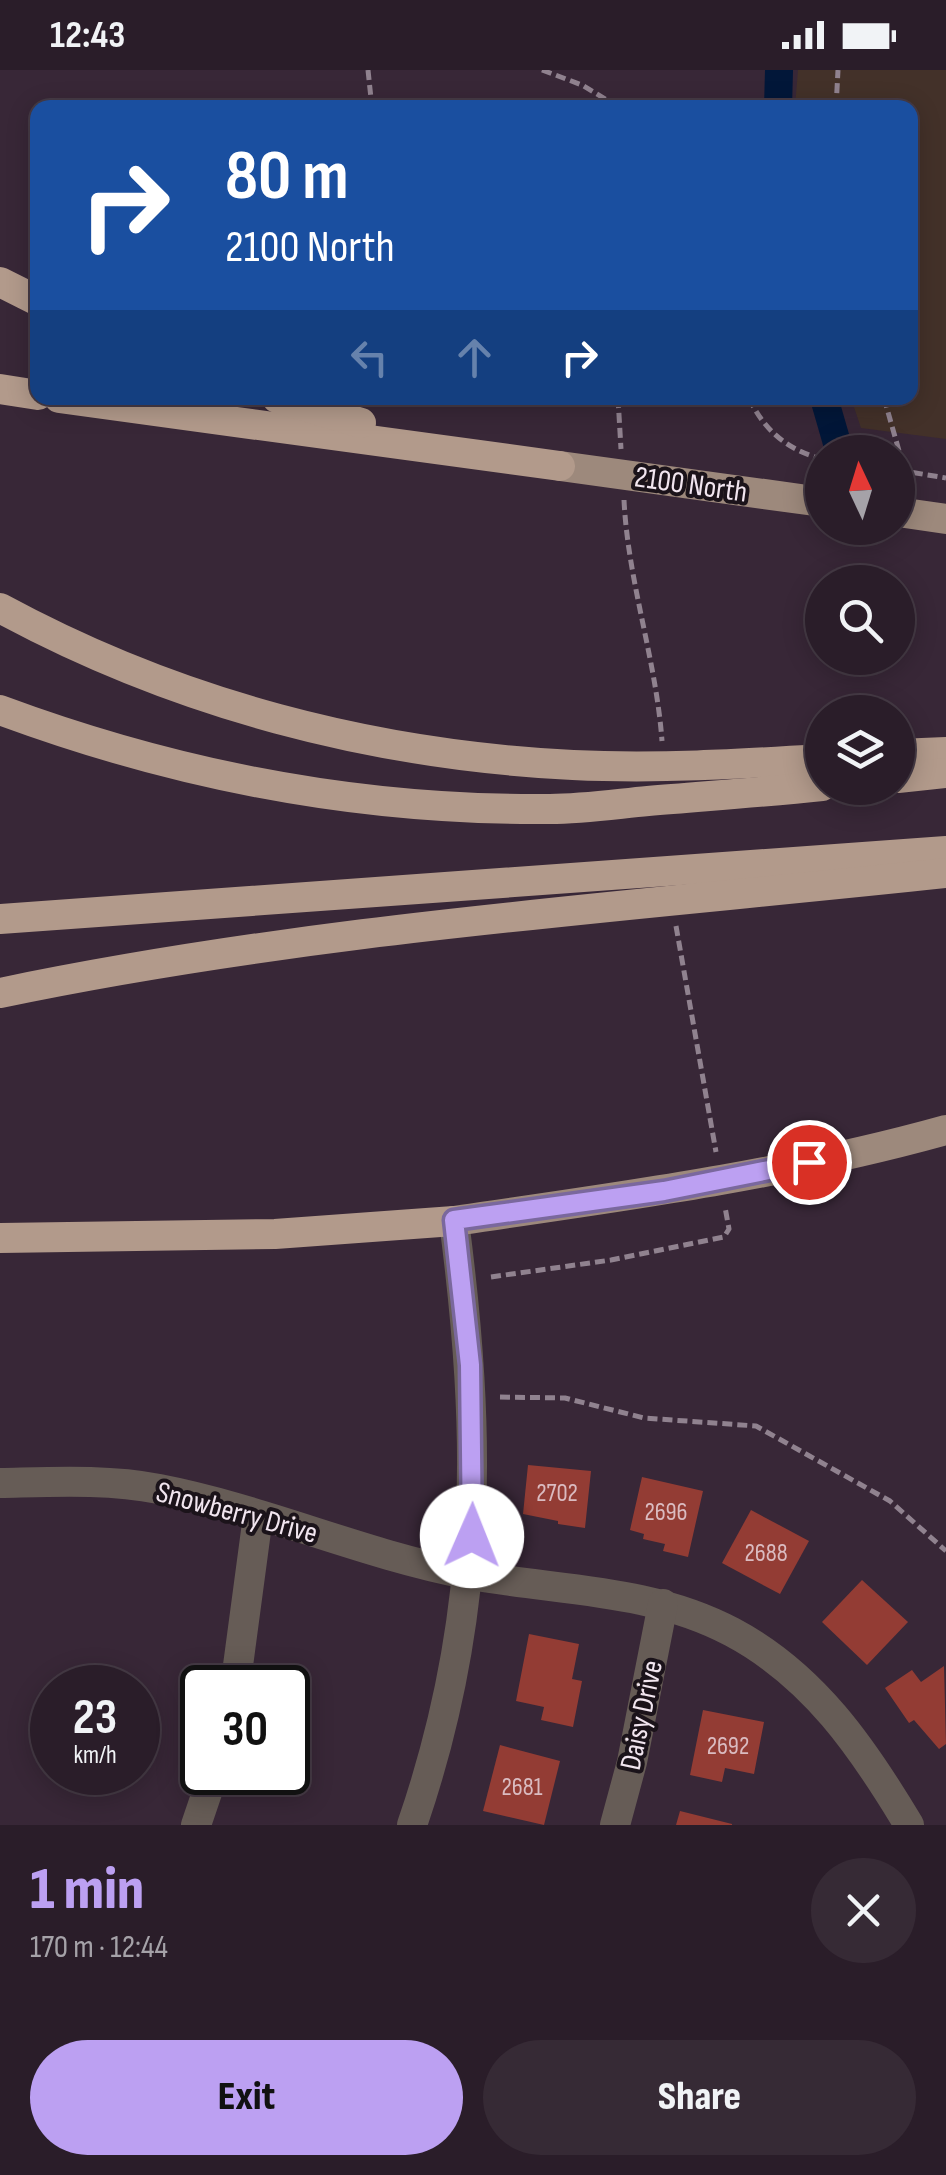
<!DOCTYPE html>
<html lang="en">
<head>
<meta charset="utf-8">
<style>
	:root { --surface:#2a1d29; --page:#362a35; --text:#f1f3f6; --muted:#a5a2a8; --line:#463b46; --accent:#bca0f2 }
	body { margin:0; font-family:"Sofia Sans Condensed",sans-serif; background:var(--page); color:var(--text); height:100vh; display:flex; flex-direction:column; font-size:38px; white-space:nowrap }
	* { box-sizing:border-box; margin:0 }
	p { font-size:32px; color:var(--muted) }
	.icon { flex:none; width:55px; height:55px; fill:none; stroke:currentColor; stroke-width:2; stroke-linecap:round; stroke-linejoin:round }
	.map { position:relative; height:1755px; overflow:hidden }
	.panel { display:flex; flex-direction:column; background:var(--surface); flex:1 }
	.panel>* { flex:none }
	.hud { position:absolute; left:30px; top:30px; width:888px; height:305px; border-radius:20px; box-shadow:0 5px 25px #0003,0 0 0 2px var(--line); background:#1a4fa0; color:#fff; overflow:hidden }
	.needle { width:65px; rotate:356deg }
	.controls { position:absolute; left:805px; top:365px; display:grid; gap:20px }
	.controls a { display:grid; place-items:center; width:110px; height:110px; border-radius:50%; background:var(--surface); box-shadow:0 5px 25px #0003,0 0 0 2px var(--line); font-size:50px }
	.speed { position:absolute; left:30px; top:1595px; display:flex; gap:20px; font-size:50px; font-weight:700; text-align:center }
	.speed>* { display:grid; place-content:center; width:130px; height:130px; border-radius:50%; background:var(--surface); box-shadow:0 5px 25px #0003,0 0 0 2px var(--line); line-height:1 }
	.speed small { font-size:25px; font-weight:400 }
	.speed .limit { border:5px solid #111; border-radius:15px; background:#fff; color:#111 }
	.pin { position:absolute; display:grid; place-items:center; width:85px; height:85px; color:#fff; margin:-42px; border:5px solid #fff; border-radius:50%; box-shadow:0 2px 10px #0007 }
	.me { position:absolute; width:110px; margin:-55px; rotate:1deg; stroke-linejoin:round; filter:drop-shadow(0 0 8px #0008) }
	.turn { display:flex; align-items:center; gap:35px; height:210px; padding:0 30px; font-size:45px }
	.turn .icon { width:130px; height:130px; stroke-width:2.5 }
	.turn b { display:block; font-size:70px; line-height:85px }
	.lanes { display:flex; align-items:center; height:95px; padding:0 30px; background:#0003; justify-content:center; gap:50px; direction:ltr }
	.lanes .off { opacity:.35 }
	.round { display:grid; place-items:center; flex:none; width:105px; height:105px; border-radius:52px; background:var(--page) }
	.headline { display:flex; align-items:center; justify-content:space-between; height:170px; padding:0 30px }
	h1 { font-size:60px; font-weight:800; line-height:75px; color:var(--accent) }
	.button { display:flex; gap:20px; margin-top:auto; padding:20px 30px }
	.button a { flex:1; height:115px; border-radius:60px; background:var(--accent); color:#111; font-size:40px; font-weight:800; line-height:115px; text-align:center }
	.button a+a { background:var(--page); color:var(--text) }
	.status { display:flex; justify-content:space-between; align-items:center; height:70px; padding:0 50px; background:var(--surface); direction:ltr }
	.status svg { height:28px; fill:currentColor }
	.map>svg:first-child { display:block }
	.industrial { fill:#433129 }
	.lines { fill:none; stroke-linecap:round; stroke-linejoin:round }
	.canal { stroke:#021739; stroke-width:28 }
	.building { fill:#933c34 }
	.path { stroke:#90828f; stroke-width:5; stroke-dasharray:10 5; stroke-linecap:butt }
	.minor { stroke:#665c56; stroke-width:30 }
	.major { stroke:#9d897c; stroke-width:30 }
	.highway { stroke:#b29a8b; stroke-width:30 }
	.route-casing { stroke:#7a689d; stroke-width:25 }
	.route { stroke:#bca0f2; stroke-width:18 }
	.labels { text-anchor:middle; stroke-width:8; stroke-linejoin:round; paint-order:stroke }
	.number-label { font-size:25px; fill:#dabbc0 }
	.street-label { font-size:30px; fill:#f1e5ef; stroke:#1b131a }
</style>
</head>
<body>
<div class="status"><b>12:43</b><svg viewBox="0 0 49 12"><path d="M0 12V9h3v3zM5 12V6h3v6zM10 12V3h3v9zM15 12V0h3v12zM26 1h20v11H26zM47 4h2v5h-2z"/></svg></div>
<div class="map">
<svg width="946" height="1755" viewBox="0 0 946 1755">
	<rect width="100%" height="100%" fill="#382737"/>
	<path class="industrial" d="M798,0h148v369l-85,-11 -10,-30h59v-290l-115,-1z"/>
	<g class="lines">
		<g class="canal">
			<path d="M778,38l1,-38"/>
			<path d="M824,328l13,45"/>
		</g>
	</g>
	<g class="building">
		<path d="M528,1395l63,6 -6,57 -27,-4v-3l-35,-7z"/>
		<path d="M642,1407l61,14 -15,66 -25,-6 2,-7 -22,-5 1,-5 -14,-4z"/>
		<path d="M751,1440l58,31 -29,53 -58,-31z"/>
		<path d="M862,1510l46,42 -41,43 -45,-43z"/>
		<path d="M529,1564l50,10 -7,35 10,2 -9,46 -32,-7 3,-13 -28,-6z"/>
		<path d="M944,1596l2,78 -7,5 -25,-29 -5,3 -24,-35 27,-18 9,12z"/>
		<path d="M703,1640l61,12 -10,52 -29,-6 -3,14 -32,-7z"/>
		<path d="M500,1675l60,16 -16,64 -61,-14z"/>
		<path d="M680,1741l52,13v1h-56z"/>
	</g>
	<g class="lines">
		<g class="path">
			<path d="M368,0l4,38"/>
			<path d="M542,0l40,15 38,23"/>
			<path d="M836,38l2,-38"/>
			<path d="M618,328l3,51"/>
			<path d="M749,328c15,32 38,52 73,61"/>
			<path d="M884,328l21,74"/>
			<path d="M898,400l48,8"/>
			<path d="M624,430c4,82 32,159 38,241"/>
			<path d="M676,856l40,226"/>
			<path d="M491,1207l120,-17 113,-23 5,-8 -4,-22"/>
			<path d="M500,1327l65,1 79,20 112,8 134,75 56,50"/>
		</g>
		<g class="minor">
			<path d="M0,1413c53,-1 107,-4 159,6 104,20 203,65 307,85 91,17 183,14 266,58 81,43 131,116 177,193"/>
			<path d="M235,1618l23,-172"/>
			<path d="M196,1755l18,-53"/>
			<path d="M412,1755c72,-209 70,-388 42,-604"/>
			<path d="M615,1755l17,-63 31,-158"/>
		</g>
		<g class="major">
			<path d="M560,396l262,36"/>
			<path d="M898,442l48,7"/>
			<path d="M454,1151c165,-24 331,-46 492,-91"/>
		</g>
		<g class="highway">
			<path d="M0,212l38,19"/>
			<path d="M0,319l38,6"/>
			<path d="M59,328l501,68"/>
			<path d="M277,328l84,25"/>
			<path d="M0,538c177,96 372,147 573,157 83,4 166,-1 249,-6"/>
			<path d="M0,640c178,66 360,101 550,99 33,0 66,-5 98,-8 58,-5 117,-9 174,-15"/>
			<path d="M898,684l48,-2"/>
			<path d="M898,708l48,-5"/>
			<path d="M0,849l946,-68"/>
			<path d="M0,923c311,-65 630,-86 946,-120"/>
			<path d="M0,1168l275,-4 179,-13"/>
		</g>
	</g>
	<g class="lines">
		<defs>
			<path id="route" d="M472,1466l-2,-171 -16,-145 210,-29 145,-29"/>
		</defs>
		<use href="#route" class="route-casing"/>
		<use href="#route" class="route"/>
	</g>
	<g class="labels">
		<g class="number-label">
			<text x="557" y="1431">2702</text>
			<text x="666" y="1450">2696</text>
			<text x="766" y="1491">2688</text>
			<text x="728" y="1684">2692</text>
			<text x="522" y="1725">2681</text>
		</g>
		<g class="street-label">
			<text transform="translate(691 414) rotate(8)" y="10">2100 North</text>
			<text transform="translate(237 1442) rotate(15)" y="10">Snowberry Drive</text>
			<text transform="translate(641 1645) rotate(-78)" y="10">Daisy Drive</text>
		</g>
	</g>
</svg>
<div class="controls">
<a><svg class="needle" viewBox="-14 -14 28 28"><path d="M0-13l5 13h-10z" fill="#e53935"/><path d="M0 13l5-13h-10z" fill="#a5a2a8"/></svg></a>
<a><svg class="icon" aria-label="search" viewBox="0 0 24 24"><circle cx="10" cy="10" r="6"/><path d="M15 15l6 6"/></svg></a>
<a><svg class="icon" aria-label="layers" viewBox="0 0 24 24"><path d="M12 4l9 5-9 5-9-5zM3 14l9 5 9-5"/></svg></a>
</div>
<div class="speed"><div>23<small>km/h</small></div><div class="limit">30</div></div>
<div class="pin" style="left:809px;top:1092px;background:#d93025"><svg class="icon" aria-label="arrive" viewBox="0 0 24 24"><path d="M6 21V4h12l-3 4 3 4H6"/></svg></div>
<svg class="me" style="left:472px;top:1466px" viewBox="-20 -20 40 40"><circle r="19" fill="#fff"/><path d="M0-13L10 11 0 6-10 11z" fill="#bca0f2"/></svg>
<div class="hud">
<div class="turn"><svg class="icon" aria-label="right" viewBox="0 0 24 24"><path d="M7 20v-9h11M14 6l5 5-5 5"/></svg><div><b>80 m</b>2100 North</div></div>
<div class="lanes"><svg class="icon off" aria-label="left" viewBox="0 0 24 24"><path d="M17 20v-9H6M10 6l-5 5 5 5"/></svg><svg class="icon off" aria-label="ahead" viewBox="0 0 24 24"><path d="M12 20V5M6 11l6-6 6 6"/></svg><svg class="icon" aria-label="right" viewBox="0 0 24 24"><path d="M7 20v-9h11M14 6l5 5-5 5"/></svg></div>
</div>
</div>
<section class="panel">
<div class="headline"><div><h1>1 min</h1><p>170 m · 12:44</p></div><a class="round"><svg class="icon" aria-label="close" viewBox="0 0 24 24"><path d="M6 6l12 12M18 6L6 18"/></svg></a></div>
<div class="button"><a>Exit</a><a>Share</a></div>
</section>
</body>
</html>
